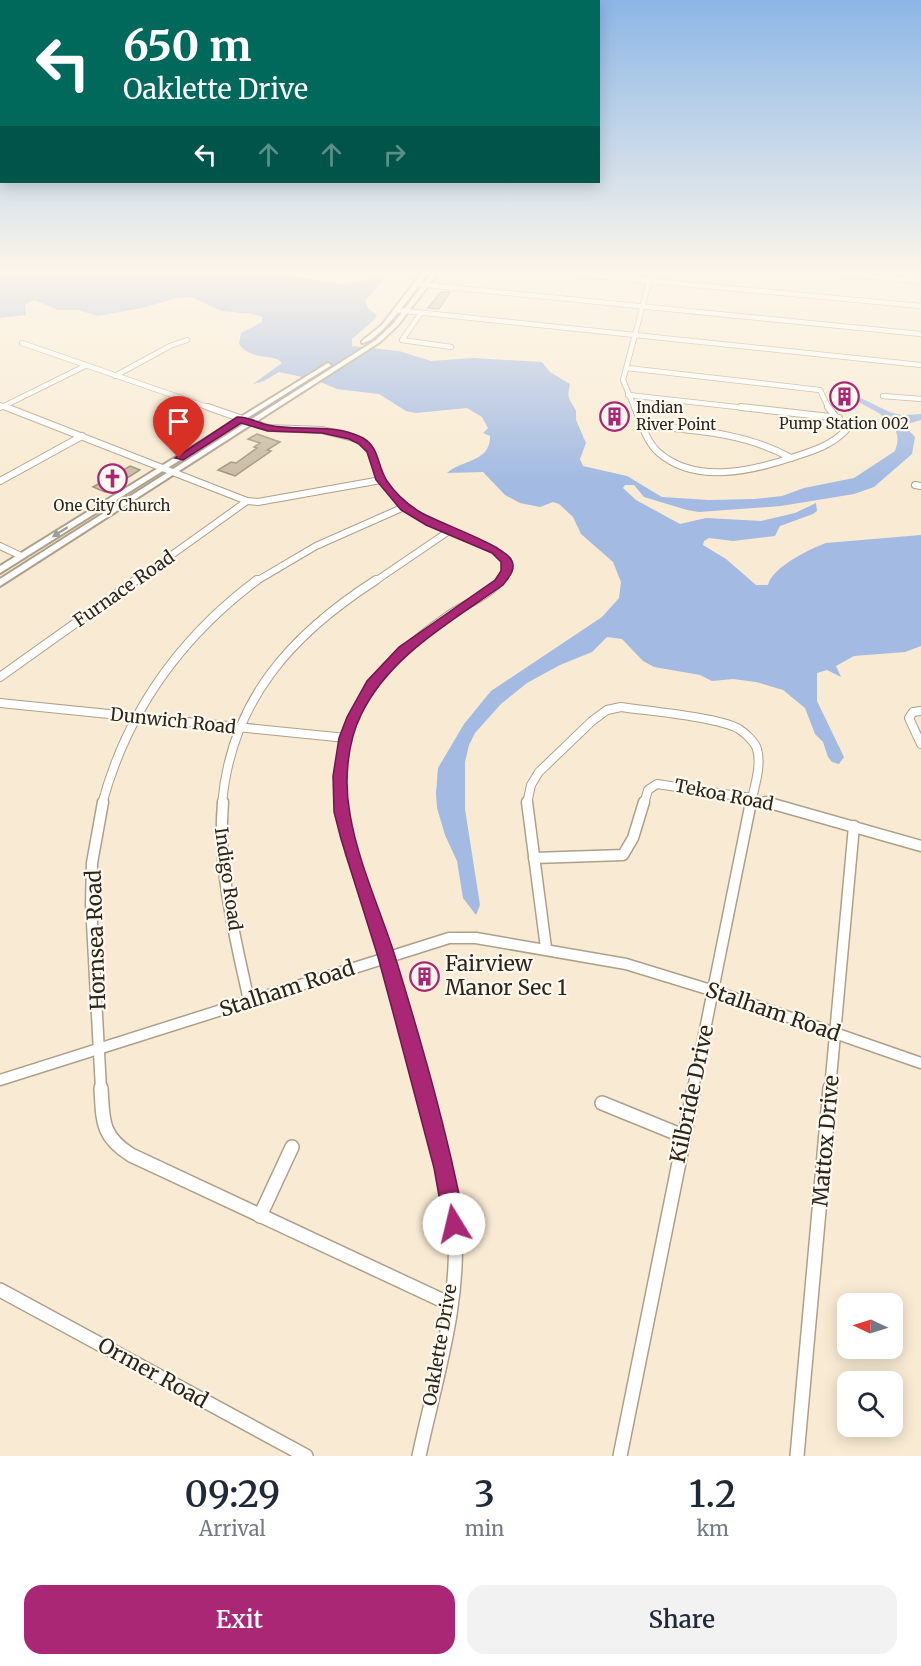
<!DOCTYPE html>
<html lang="en">
<head>
<meta charset="utf-8">
<style>
	:root { --surface:#fff; --page:#f2f2f3; --text:#1f2937; --muted:#747a83; --accent:#a92774 }
	body { margin:0; font-family:Merriweather,serif; background:var(--page); color:var(--text); height:100vh; display:flex; flex-direction:column; font-size:22px; white-space:nowrap }
	* { box-sizing:border-box; margin:0 }
	p { font-size:20px; color:var(--muted) }
	.icon { flex:none; width:33px; height:33px; fill:none; stroke:currentColor; stroke-width:2; stroke-linecap:round; stroke-linejoin:round }
	.map { position:relative; height:1456px; overflow:hidden }
	.side { display:flex; flex-direction:column; background:var(--surface); flex:1 }
	.side>* { flex:none }
	.guide { position:absolute; left:0px; top:0px; width:600px; height:183px; box-shadow:0 3px 15px #0003; background:#00695c; color:#fff; overflow:hidden }
	.needle { width:39px; rotate:274deg }
	.tools { position:absolute; left:837px; top:1293px; display:grid; gap:12px }
	.tools a { display:grid; place-items:center; width:66px; height:66px; border-radius:12px; background:var(--surface); box-shadow:0 3px 15px #0003; font-size:30px }
	.pin { position:absolute; display:grid; place-items:center; width:51px; height:51px; color:#fff; margin:-62px -26px; border-radius:50% 50% 50% 0; rotate:-45deg; box-shadow:0 0 6px #0007 }
	.pin .icon { rotate:45deg }
	.me { position:absolute; width:66px; margin:-33px; rotate:351deg; stroke-linejoin:round; filter:drop-shadow(0 0 4px #0008) }
	.turn { display:flex; align-items:center; gap:21px; height:126px; padding:0 24px; font-size:27px }
	.turn .icon { width:78px; height:78px; stroke-width:2.5 }
	.turn b { display:block; font-size:42px; line-height:51px }
	.lanes { display:flex; align-items:center; height:57px; padding:0 24px; background:#0003; justify-content:center; gap:30px; direction:ltr }
	.lanes .off { opacity:.35 }
	.eta { display:flex; justify-content:space-evenly; align-items:center; height:102px; text-align:center }
	.eta b { font-size:36px; font-weight:600; line-height:42px }
	.action { display:flex; gap:12px; margin-top:auto; padding:12px 24px }
	.action a { flex:1; height:69px; border-radius:18px; background:var(--accent); color:#fff; font-size:24px; font-weight:600; line-height:69px; text-align:center }
	.action a+a { background:var(--page); color:var(--text) }
	.map>svg:first-child { display:block }
	.water { fill:#a3bae2 }
	.building { fill:#cabca5; stroke:#a2947f; stroke-width:1.5 }
	.lines { fill:none; stroke-linecap:round; stroke-linejoin:round }
	.minor-far4-casing { stroke:#ada08a; stroke-width:6 }
	.minor-far3-casing { stroke:#ada08a; stroke-width:8 }
	.minor-far2-casing { stroke:#ada08a; stroke-width:10 }
	.minor-far1-casing { stroke:#ada08a; stroke-width:13 }
	.minor-casing { stroke:#ada08a; stroke-width:16 }
	.major-casing { stroke:#ada08a; stroke-width:4 }
	.minor-far4 { stroke:#fff; stroke-width:4.5 }
	.minor-far3 { stroke:#fff; stroke-width:6 }
	.minor-far2 { stroke:#fff; stroke-width:8 }
	.minor-far1 { stroke:#fff; stroke-width:10 }
	.minor { stroke:#fff; stroke-width:13 }
	.major { fill:#fff; fill-rule:evenodd }
	.oneway { fill:#a09d99 }
	.route { fill:#a92774; stroke:#6e194b; stroke-width:1.5 }
	.labels { text-anchor:middle; stroke-width:4.5; stroke-linejoin:round; paint-order:stroke }
	.far-poi-label { font-size:15px; fill:#2b261d; stroke:#fff9f0 }
	.street-label { font-size:18px; fill:#2b261d; stroke:#fff9f0 }
	.near-street-label { font-size:21px; fill:#2b261d; stroke:#fff9f0 }
	.near-poi-label { font-size:21px; fill:#2b261d; stroke:#fff9f0; text-anchor:start }
</style>
</head>
<body>
<div class="map">
<svg width="921" height="1456" viewBox="0 0 921 1456">
	<rect width="100%" height="100%" fill="#f9ebd3"/>
	<path class="water" d="M0,274h276l66,10 39,-6v4l-16,19 3,7 9,7 -3,5 -22,19v7l47,5 32,10 42,-3 69,4 8,10 20,12c-4,17 0,14 6,27v9l10,23 -6,16 3,7 44,10 35,21 47,3 45,-1 28,-3 22,-8 50,-10 41,-27c13,-33 -28,-41 -48,-56 13,-1 35,16 50,19 7,2 16,0 24,0v6l-17,5 11,12 -3,17 -38,33 -20,7 -73,12 -82,6 -12,-2 -43,-13 -10,-12h-9l-2,3 13,12 44,24 26,-6 55,3 34,-8 21,-10 1,8 -4,3 -33,12 -5,10 -42,5 -24,-3 -5,3 -1,4 23,14 30,26h12c4,-18 42,-36 58,-42l95,-8v111l-16,6 -51,4 -18,10 5,11 -14,-7 -10,3v28l27,56 -5,7 -7,-2 -4,-5 -5,-15 -8,-8 -10,-26 -22,-18 -27,-8 -23,-3 -21,2 -12,-6 -46,-8 -11,-6 -21,-22 -15,-2 -15,15 -32,13 -33,18 -26,21 -26,29 -6,12 -4,17v47l15,96 -4,10 -13,-17 -6,-37 -12,-26 -8,-27 -1,-15 2,-25 26,-44 27,-33 111,-74 17,-19 2,-16 -8,-20 -32,-28 -8,-17 -14,-13 -6,-2 -13,5 -20,-4 -15,-8 -22,-23 -36,1c14,-13 44,-11 43,-37l-7,-3 5,-5 -6,-11 -15,-9 -51,5 -10,-2 -27,-17 -42,-5 -21,-9 -37,-8 -15,9 -11,3 29,-21c-7,-10 -29,-1 -43,-19l2,-11 21,-11v-5l-9,-3 -32,-3 -30,-14 -14,1 -35,10 -44,8 -20,-6h-20l-24,-10 -9,5 1,10 -26,3z"/>
	<g class="building">
		<path d="M441,292h9l-11,17 -11,-1z"/>
		<path d="M257,434l23,8 -13,8 4,1 -36,25 -17,-6 13,-8 5,1 21,-15 -3,-1 6,-4 -12,-4z"/>
		<path d="M130,466l10,4 -35,22 -12,-5z"/>
		<path d="M429,967l5,15h-3l2,5 -10,3 -8,-19z"/>
	</g>
	<g class="lines">
		<defs>
			<g id="minor-far4">
				<path d="M576,274l345,32"/>
				<path d="M841,274l80,7"/>
				<path d="M416,284l505,50"/>
				<path d="M396,310l525,55"/>
				<path d="M421,313l-19,27 49,7"/>
				<path d="M22,343l191,66"/>
				<path d="M627,368l193,22 9,19"/>
				<path d="M115,376l55,-30 17,-6"/>
				<path d="M628,395l127,14"/>
				<path d="M883,396l38,3"/>
				<path d="M0,405l10,4"/>
				<path d="M0,408l85,-42"/>
				<path d="M635,409l-12,-29 28,-106"/>
			</g>
			<g id="minor-far3">
				<path d="M6,407l241,94 11,1 123,-22"/>
				<path d="M208,407l60,21 54,2 36,9 13,12 10,29 23,27 26,15 65,28 11,11 1,10 -7,11"/>
				<path d="M635,407c6,15 11,34 23,45 37,33 94,19 136,5 19,-6 38,-12 52,-27l-18,-23"/>
				<path d="M741,407l98,11"/>
				<path d="M641,425c52,5 103,7 150,33"/>
				<path d="M0,481l82,-45"/>
				<path d="M915,485l6,1"/>
				<path d="M0,546l21,10"/>
				<path d="M134,582l113,-81"/>
				<path d="M255,582l61,-36 88,-39"/>
				<path d="M374,582l75,-51"/>
			</g>
			<g id="minor-far2">
				<path d="M0,677l136,-97"/>
				<path d="M0,703l346,35"/>
				<path d="M921,711l-8,1 -4,6 12,26"/>
				<path d="M102,804c25,-92 79,-167 155,-224"/>
				<path d="M222,804c9,-104 70,-170 154,-224"/>
				<path d="M341,804c-7,-88 39,-141 107,-188 16,-11 41,-21 53,-36"/>
				<path d="M527,804l4,-19 8,-13 53,-51 15,-11 14,-3c27,4 97,10 118,22 6,4 16,13 18,20 5,17 -3,38 -6,55"/>
				<path d="M644,804l4,-14 9,-6 94,14 21,6"/>
			</g>
			<g id="minor-far1">
				<path d="M223,802c-6,67 12,134 26,199"/>
				<path d="M341,802l10,51 40,120 32,116"/>
				<path d="M527,802l19,146"/>
				<path d="M766,802l155,44"/>
				<path d="M534,858l89,-3 10,-17 11,-36"/>
				<path d="M0,1080l449,-142h27l150,26 88,27 207,72"/>
				<path d="M101,1089l-10,-185 1,-41 11,-61"/>
				<path d="M693,1089l58,-287"/>
				<path d="M830,1089l24,-263"/>
			</g>
			<g id="minor">
				<path d="M101,1088c2,33 0,48 30,67l319,149"/>
				<path d="M602,1103l81,33"/>
				<path d="M260,1216l32,-69"/>
				<path d="M0,1290l306,166"/>
				<path d="M419,1456c16,-76 43,-156 35,-235 -5,-45 -20,-89 -32,-133"/>
				<path d="M620,1456l74,-368"/>
				<path d="M797,1456l33,-368"/>
			</g>
			<g id="major">
				<path d="M421,274h6c-12,16 -47,68 -65,69v-2l20,-16z"/>
				<path d="M431,274h6l-39,51 -18,17 -380,244v-7l376,-239 18,-17z"/>
				<path d="M328,363l3,2 -1,1 -330,207v-7z"/>
			</g>
		</defs>
		<use href="#minor-far4" class="minor-far4-casing"/>
		<use href="#minor-far3" class="minor-far3-casing"/>
		<use href="#minor-far2" class="minor-far2-casing"/>
		<use href="#minor-far1" class="minor-far1-casing"/>
		<use href="#minor" class="minor-casing"/>
		<use href="#major" class="major-casing"/>
		<use href="#minor-far4" class="minor-far4"/>
		<use href="#minor-far3" class="minor-far3"/>
		<use href="#minor-far2" class="minor-far2"/>
		<use href="#minor-far1" class="minor-far1"/>
		<use href="#minor" class="minor"/>
		<use href="#major" class="major"/>
	</g>
	<defs><path id="oneway-solid" d="M-6-.8H1V-3.2L6.5 0L1 3.2V.8H-6Z" transform="scale(1.5)"/></defs>
	<use class="oneway" href="#oneway-solid" transform="translate(60 532) rotate(148)"/>
	<linearGradient id="sky" x2="0" y2="1"><stop stop-color="#8cb6e6"/><stop offset="0.57" stop-color="#fcf6eb"/><stop offset="1" stop-color="#fcf6eb" stop-opacity="0"/></linearGradient>
	<rect width="921" height="478" fill="url(#sky)"/>
	<path class="route" d="M237,417c10,-1 21,6 31,8 31,7 65,-3 95,13 17,10 14,28 24,43 8,12 20,23 33,31 18,11 85,33 92,49 4,10 -4,17 -9,24 -52,37 -114,71 -142,130 -14,28 -17,68 -11,99 8,48 30,95 45,142 27,88 53,178 70,268l-3,8 -8,3 -7,-3 -3,-8 -10,-56 -39,-148 -17,-63 -37,-118 -7,-27 -1,-36 6,-38 8,-21 20,-36 32,-34 96,-67 6,-9v-9l-9,-9 -66,-28 -25,-15 -25,-30 -9,-28 -8,-8 -10,-5 -27,-6 -54,-2 -27,-8 -58,37 -8,-2z"/>
	<defs>
		<symbol id="building-ring" viewBox="-11 -11 22 22"><circle r="9.5" fill="#fff9f0" stroke="#a92774" stroke-width="1.5"/><path d="M-4-6H4V6H1V3H-1V6H-4ZM-2.5-4.3h1.7v1.8h-1.7ZM.8-4.3h1.7v1.8H.8ZM-2.5-1h1.7V.8h-1.7ZM.8-1h1.7V.8H.8Z" fill="#a92774"/></symbol>
		<symbol id="church-ring" viewBox="-11 -11 22 22"><circle r="9.5" fill="#fff9f0" stroke="#a92774" stroke-width="1.5"/><path d="M-1.2-6h2.4v3.5h3.3v2.4h-3.3V6h-2.4V-.1h-3.3v-2.4h3.3Z" fill="#a92774"/></symbol>
	</defs>
	<g fill-rule="evenodd">
		<use href="#building-ring" x="828" y="380" width="33" height="33"/>
		<use href="#building-ring" x="598" y="400" width="33" height="33"/>
		<use href="#church-ring" x="96" y="462" width="33" height="33"/>
		<use href="#building-ring" x="408" y="960" width="33" height="33"/>
	</g>
	<g class="labels">
		<g class="far-poi-label">
			<text x="636" y="413" text-anchor="start">Indian<tspan x="636" dy="17">River Point</tspan></text>
			<text x="844" y="429">Pump Station 002</text>
			<text x="112" y="511">One City Church</text>
		</g>
		<g class="street-label">
			<text transform="translate(124 589) rotate(-35)" y="6">Furnace Road</text>
			<text transform="translate(173 721) rotate(6)" y="6">Dunwich Road</text>
			<text transform="translate(724 795) rotate(11)" y="6">Tekoa Road</text>
			<text transform="translate(228 879) rotate(82)" y="6">Indigo Road</text>
			<text transform="translate(440 1345) rotate(-80)" y="6">Oaklette Drive</text>
		</g>
		<g class="near-street-label">
			<text transform="translate(96 940) rotate(-92)" y="7">Hornsea Road</text>
			<text transform="translate(287 989) rotate(-18)" y="7">Stalham Road</text>
			<text transform="translate(773 1012) rotate(19)" y="7">Stalham Road</text>
			<text transform="translate(692 1094) rotate(-78)" y="7">Kilbride Drive</text>
			<text transform="translate(826 1141) rotate(-85)" y="7">Mattox Drive</text>
			<text transform="translate(153 1373) rotate(29)" y="7">Ormer Road</text>
		</g>
		<g class="near-poi-label">
			<text x="445" y="971">Fairview<tspan x="445" dy="24">Manor Sec 1</tspan></text>
		</g>
	</g>
</svg>
<div class="tools">
<a><svg class="needle" viewBox="-14 -14 28 28"><path d="M0-13l5 13h-10z" fill="#e53935"/><path d="M0 13l5-13h-10z" fill="#747a83"/></svg></a>
<a><svg class="icon" aria-label="search" viewBox="0 0 24 24"><circle cx="10" cy="10" r="6"/><path d="M15 15l6 6"/></svg></a>
</div>
<div class="pin" style="left:179px;top:458px;background:#d93025"><svg class="icon" aria-label="arrive" viewBox="0 0 24 24"><path d="M6 21V4h12l-3 4 3 4H6"/></svg></div>
<svg class="me" style="left:454px;top:1224px" viewBox="-20 -20 40 40"><circle r="19" fill="#fff"/><path d="M0-13L10 11 0 6-10 11z" fill="#a92774"/></svg>
<div class="guide">
<div class="turn"><svg class="icon" aria-label="left" viewBox="0 0 24 24"><path d="M17 20v-9H6M10 6l-5 5 5 5"/></svg><div><b>650 m</b>Oaklette Drive</div></div>
<div class="lanes"><svg class="icon" aria-label="left" viewBox="0 0 24 24"><path d="M17 20v-9H6M10 6l-5 5 5 5"/></svg><svg class="icon off" aria-label="ahead" viewBox="0 0 24 24"><path d="M12 20V5M6 11l6-6 6 6"/></svg><svg class="icon off" aria-label="ahead" viewBox="0 0 24 24"><path d="M12 20V5M6 11l6-6 6 6"/></svg><svg class="icon off" aria-label="right" viewBox="0 0 24 24"><path d="M7 20v-9h11M14 6l5 5-5 5"/></svg></div>
</div>
</div>
<section class="side">
<div class="eta">
<div><b>09:29</b><p>Arrival</p></div>
<div><b>3</b><p>min</p></div>
<div><b>1.2</b><p>km</p></div>
</div>
<div class="action"><a>Exit</a><a>Share</a></div>
</section>
</body>
</html>
